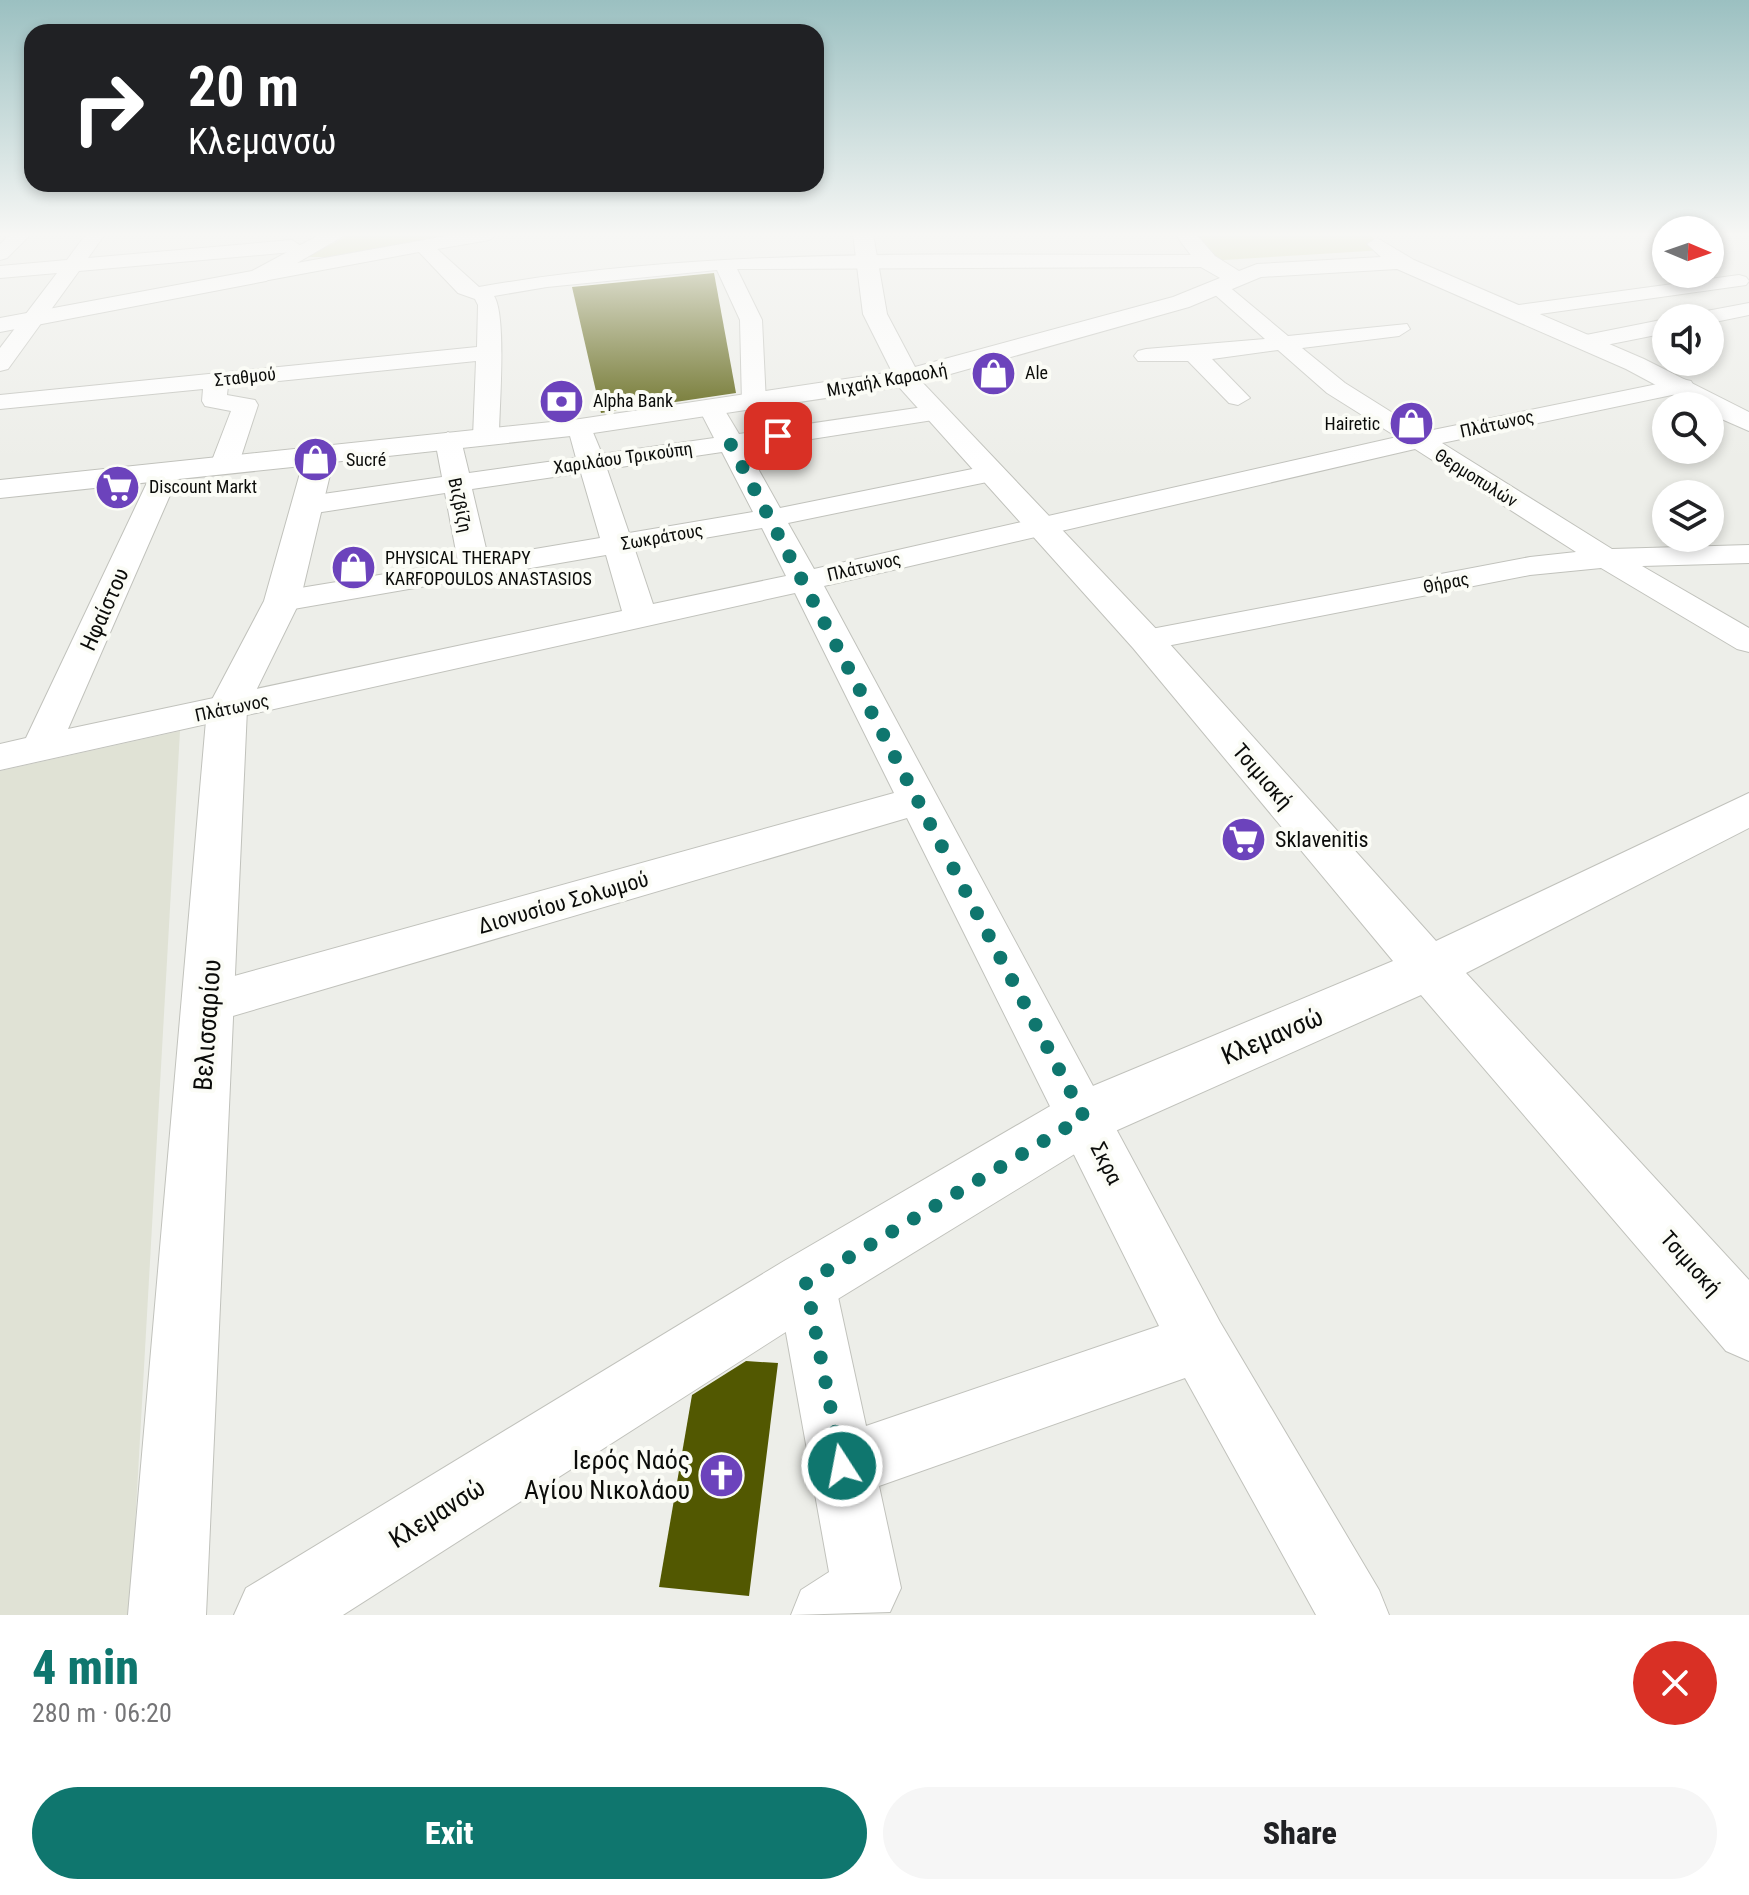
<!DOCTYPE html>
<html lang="en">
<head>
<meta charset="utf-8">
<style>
	:root { --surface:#fff; --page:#f6f6f6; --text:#202124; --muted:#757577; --accent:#0f766e }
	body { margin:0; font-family:"Roboto Condensed",sans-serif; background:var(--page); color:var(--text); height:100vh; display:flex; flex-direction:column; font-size:30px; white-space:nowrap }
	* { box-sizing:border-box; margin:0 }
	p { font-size:26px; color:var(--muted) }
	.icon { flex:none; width:44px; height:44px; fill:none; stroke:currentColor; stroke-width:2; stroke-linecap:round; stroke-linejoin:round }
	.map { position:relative; height:1615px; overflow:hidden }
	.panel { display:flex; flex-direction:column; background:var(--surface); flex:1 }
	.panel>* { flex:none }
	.guide { position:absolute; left:24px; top:24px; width:800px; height:168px; border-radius:24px; box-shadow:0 4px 12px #0003; background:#202124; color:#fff; overflow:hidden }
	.needle { width:52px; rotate:92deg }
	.controls { position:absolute; left:1652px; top:216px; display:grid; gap:16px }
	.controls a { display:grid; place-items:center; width:72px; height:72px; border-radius:50%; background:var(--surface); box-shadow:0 4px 12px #0003; font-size:40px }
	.pin { position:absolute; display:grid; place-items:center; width:68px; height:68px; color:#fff; margin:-34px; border-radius:16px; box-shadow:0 4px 12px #0006 }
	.me { position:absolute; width:88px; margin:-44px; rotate:349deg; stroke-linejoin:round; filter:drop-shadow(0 0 6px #0008) }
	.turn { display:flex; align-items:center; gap:28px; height:168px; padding:0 32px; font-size:36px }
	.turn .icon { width:104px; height:104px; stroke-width:2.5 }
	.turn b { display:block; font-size:56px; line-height:68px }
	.round { display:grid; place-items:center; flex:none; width:84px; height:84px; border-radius:42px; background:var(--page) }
	.summary { display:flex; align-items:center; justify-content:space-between; height:136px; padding:0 32px }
	h1 { font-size:48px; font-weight:800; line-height:60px; color:var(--accent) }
	.button { display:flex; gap:16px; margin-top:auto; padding:16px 32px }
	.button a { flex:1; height:92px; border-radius:48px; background:var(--accent); color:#fff; font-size:32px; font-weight:800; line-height:92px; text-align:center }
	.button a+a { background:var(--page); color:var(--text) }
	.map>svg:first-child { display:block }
	.built { fill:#e0e2d5 }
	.green { fill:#ccd39e }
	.building { fill:#525801 }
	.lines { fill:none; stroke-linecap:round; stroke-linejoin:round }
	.street-casing { stroke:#c1c2bc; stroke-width:2 }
	.secondary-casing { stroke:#c1c2bc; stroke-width:2 }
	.primary-casing { stroke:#c1c2bc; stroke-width:2 }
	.street { fill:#fff; fill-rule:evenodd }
	.secondary { fill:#fff; fill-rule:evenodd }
	.primary { fill:#fff; fill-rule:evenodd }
	.route { stroke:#0f766e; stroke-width:14; stroke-dasharray:0 25.2 }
	.labels { text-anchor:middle; stroke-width:8; stroke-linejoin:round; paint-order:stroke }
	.far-poi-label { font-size:18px; fill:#0b0c0a; stroke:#fbfcf6; text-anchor:start }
	.far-street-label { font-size:18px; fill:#0b0c0a; stroke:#fbfcf6 }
	.street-label { font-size:22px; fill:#0b0c0a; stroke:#fbfcf6 }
	.poi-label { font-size:22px; fill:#0b0c0a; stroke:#fbfcf6; text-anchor:start }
	.near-street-label { font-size:26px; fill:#0b0c0a; stroke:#fbfcf6 }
	.near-poi-label { font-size:26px; fill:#0b0c0a; stroke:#fbfcf6; text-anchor:end }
</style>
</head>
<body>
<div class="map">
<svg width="1749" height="1615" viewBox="0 0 1749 1615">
	<rect width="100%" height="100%" fill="#edeee9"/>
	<path class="built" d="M180,731l-50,884h-130v-844z"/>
	<g class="green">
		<path d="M351,234h114l-127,23h-31z"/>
		<path d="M1185,234h185l14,16 -177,11z"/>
	</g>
	<g class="building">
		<path d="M714,273l22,120 -135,20 -29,-126z"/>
		<path d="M746,1361l32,2 -29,233 -90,-9 33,-192z"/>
	</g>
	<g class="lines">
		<defs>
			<g id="street">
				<path d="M11,234h20l-24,24 -7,2v-16z"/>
				<path d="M86,234h19l-17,24 204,-18 9,6 -9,6 -213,19 -71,98 -8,2v-23l57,-75 -57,5v-12l67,-6z"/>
				<path d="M457,234h41l-9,6 -52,9 42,38c240,-42 485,-31 728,-32l10,6 -10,6 -470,2 25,51 4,83 -12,7 -12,-7 -2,-83 -23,-50 -170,17 -53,9c13,20 5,112 5,141l-13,8 -13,-8 3,-76 -248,25 -1,9 28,5 3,5 -19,58 -4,6h-20l-4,-6 20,-52 -26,-5 -3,-5 1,-12 -203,20v-14l477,-48 1,-42 -3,-6 -17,-6 -39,-41 -161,30 -10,-6 10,-6z"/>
				<path d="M1739,275l7,2 3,4 -3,4 -234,33 -11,-6 11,-6z"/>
				<path d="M1220,283l7,2 61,51 119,-12 3,5 -11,7 -97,12 43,35 78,49 259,-53 9,2 3,5 -3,5 -249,52 170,106 137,-4v18l-107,3 107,62v24l-12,-3 -136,-81 -71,7 -384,75 -12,-3 -5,-7 5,-7 12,-3 384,-73 46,-5 -161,-103 -591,137 396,736 159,268 10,25h-73l-131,-237 -306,108 22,102 -11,24 -99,3 10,-25 28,-18 -52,-289 9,-20 20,-9 20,9 9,20 31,143 293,-100 -252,-508 -698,205 -17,-6 -7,-14 7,-14 17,-6 685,-190 -99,-200 -795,177v-26l26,-6 127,-268 4,-6h20l4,6 -113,259 554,-118 -16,-56 -324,56 -11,-3 -5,-7 5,-7 11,-3 176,-29 -13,-69 -136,21 -10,-3 -4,-6 4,-6 10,-3 133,-19 -7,-37 13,-8 13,8 8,33 107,-15 -6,-22 13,-8 9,2 10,24 112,-16 -15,-29 13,-8 9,3 18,30 198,-29 9,3 4,5 -4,5 -199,31 33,59 212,-43 10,2 4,6 -4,6 -10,2 -204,42 26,46 583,-132 -70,-44 -49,-43 -66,9 38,39 -12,7 -9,-2 -41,-42h-50l-4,-5 4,-5 8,-2 119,-10 -52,-46 -3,-4 3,-4zM722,452l31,60 -124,21 -22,-64zM581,473l19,65 -112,19 -16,-68zM762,528l24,48 -133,28 -18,-54z"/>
				<path d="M1749,303v12l-39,8v-5h-17l3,-5z"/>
				<path d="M1666,319v14l-80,16 -11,-7 11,-7z"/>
			</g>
			<path id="secondary" d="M853,234h20l14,80 28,53 258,-70 47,-19 -21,-12 -24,-32h21l19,22 24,15 18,-7 124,-7 -14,-13 10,-6 37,22 230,99 105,53v19l-39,-17v-8h-15l-69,-37 -229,-100 -136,8 -72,30 -267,75 237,250 277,309 313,-148v35l-283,145 283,307v81l-23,-10 -305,-356 -317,141 -276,169 -485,310h-109l12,-27 538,-327 280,-163 329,-137 -260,-313 -234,-261 -319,48 -247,27 -33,139 -53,108 -41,906h-78l79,-906 57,-108 38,-135 -302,32v-18l580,-61 312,-47 -29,-58z"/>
			<path id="primary" d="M321,234h26l-81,47 -266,51v-14l252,-47z"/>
		</defs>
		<use href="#street" class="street-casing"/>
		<use href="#secondary" class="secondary-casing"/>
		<use href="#primary" class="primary-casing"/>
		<use href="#street" class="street"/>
		<use href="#secondary" class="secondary"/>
		<use href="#primary" class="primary"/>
	</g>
	<linearGradient id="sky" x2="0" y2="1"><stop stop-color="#9bc0c1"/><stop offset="0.51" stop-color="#f7f7f5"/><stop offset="1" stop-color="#f7f7f5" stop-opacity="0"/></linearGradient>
	<rect width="1749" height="460" fill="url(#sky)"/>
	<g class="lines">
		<path class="route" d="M778,436l-48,7 354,674 -278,166 36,183"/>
	</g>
	<defs>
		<symbol id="shop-disc" viewBox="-11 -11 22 22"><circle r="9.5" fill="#6c43bc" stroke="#fbfcf6"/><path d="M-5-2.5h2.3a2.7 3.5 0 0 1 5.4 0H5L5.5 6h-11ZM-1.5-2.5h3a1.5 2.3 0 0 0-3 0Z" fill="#fff"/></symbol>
		<symbol id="bank-disc" viewBox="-11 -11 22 22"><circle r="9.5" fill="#6c43bc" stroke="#fbfcf6"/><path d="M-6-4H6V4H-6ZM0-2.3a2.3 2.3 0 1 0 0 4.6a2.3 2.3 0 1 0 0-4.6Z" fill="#fff"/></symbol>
		<symbol id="supermarket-disc" viewBox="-11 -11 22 22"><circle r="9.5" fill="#6c43bc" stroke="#fbfcf6"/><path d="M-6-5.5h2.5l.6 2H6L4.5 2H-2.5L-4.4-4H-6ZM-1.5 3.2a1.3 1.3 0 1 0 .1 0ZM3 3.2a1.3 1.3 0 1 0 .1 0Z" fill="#fff"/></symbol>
		<symbol id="church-disc" viewBox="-11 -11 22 22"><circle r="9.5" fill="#6c43bc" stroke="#fbfcf6"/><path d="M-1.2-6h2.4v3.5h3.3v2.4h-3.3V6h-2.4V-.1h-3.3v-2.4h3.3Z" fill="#fff"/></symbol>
	</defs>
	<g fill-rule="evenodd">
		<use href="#shop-disc" x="968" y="348" width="51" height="51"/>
		<use href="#bank-disc" x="536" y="376" width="51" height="51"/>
		<use href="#shop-disc" x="1386" y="398" width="51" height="51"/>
		<use href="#shop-disc" x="290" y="434" width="51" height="51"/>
		<use href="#supermarket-disc" x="92" y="462" width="51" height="51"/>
		<use href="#shop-disc" x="328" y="542" width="51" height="51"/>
		<use href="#supermarket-disc" x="1218" y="814" width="51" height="51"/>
		<use href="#church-disc" x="696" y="1450" width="51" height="51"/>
	</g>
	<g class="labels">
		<g class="far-poi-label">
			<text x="1025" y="379">Ale</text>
			<text x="593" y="407">Alpha Bank</text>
			<text x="1380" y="430" text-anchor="end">Hairetic</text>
			<text x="346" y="466">Sucré</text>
			<text x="149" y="493">Discount Markt</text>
			<text x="385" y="564">PHYSICAL THERAPY<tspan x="385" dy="21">KARFOPOULOS ANASTASIOS</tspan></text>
		</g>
		<g class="far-street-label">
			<text transform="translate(245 377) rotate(-6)" y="6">Σταθμού</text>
			<text transform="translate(887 380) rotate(-10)" y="6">Μιχαήλ Καραολή</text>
			<text transform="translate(1497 424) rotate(-12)" y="6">Πλάτωνος</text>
			<text transform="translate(623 458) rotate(-8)" y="6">Χαριλάου Τρικούπη</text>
			<text transform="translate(1476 478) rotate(32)" y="6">Θερμοπυλών</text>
			<text transform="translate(460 505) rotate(78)" y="6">Βιζβίζη</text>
			<text transform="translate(662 537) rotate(-10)" y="6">Σωκράτους</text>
			<text transform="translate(864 567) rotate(-13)" y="6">Πλάτωνος</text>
			<text transform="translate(1446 583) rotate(-11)" y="6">Θήρας</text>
			<text transform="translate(232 708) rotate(-12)" y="6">Πλάτωνος</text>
		</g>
		<g class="street-label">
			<text transform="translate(104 609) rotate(-66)" y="8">Ηφαίστου</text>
			<text transform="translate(1263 776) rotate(49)" y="8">Τσιμισκή</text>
			<text transform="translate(563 902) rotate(-16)" y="8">Διονυσίου Σολωμού</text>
			<text transform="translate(1107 1163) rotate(63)" y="8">Σκρα</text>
			<text transform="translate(1691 1263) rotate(48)" y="8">Τσιμισκή</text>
		</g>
		<g class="poi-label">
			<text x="1275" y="847">Sklavenitis</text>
		</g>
		<g class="near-street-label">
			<text transform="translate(207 1025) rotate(-86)" y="9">Βελισσαρίου</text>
			<text transform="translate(1272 1036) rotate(-23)" y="9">Κλεμανσώ</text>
			<text transform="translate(437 1513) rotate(-32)" y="9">Κλεμανσώ</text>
		</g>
		<g class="near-poi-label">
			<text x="690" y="1469">Ιερός Ναός<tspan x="690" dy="30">Αγίου Νικολάου</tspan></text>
		</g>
	</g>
</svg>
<div class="controls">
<a><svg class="needle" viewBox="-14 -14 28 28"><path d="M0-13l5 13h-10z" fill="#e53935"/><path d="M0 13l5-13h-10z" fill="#757577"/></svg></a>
<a><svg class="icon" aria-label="sound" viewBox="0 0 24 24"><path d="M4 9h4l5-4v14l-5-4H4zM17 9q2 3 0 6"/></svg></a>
<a><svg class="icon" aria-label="search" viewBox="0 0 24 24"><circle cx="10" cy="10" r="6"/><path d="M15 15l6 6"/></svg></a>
<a><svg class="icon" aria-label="layers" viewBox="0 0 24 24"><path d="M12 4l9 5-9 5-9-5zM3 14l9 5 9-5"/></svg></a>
</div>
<div class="pin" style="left:778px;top:436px;background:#d93025"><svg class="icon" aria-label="arrive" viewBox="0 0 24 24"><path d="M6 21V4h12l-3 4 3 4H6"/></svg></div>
<svg class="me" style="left:842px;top:1466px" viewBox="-20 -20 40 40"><circle r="17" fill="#0f766e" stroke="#fff" stroke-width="3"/><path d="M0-11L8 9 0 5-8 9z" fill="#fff"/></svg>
<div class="guide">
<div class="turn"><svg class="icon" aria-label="right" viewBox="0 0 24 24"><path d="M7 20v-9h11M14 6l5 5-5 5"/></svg><div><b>20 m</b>Κλεμανσώ</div></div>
</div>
</div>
<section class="panel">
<div class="summary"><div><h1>4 min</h1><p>280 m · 06:20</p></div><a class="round" style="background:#d93025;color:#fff"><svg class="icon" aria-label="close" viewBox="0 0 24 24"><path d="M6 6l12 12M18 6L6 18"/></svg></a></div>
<div class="button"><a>Exit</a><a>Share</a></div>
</section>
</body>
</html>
